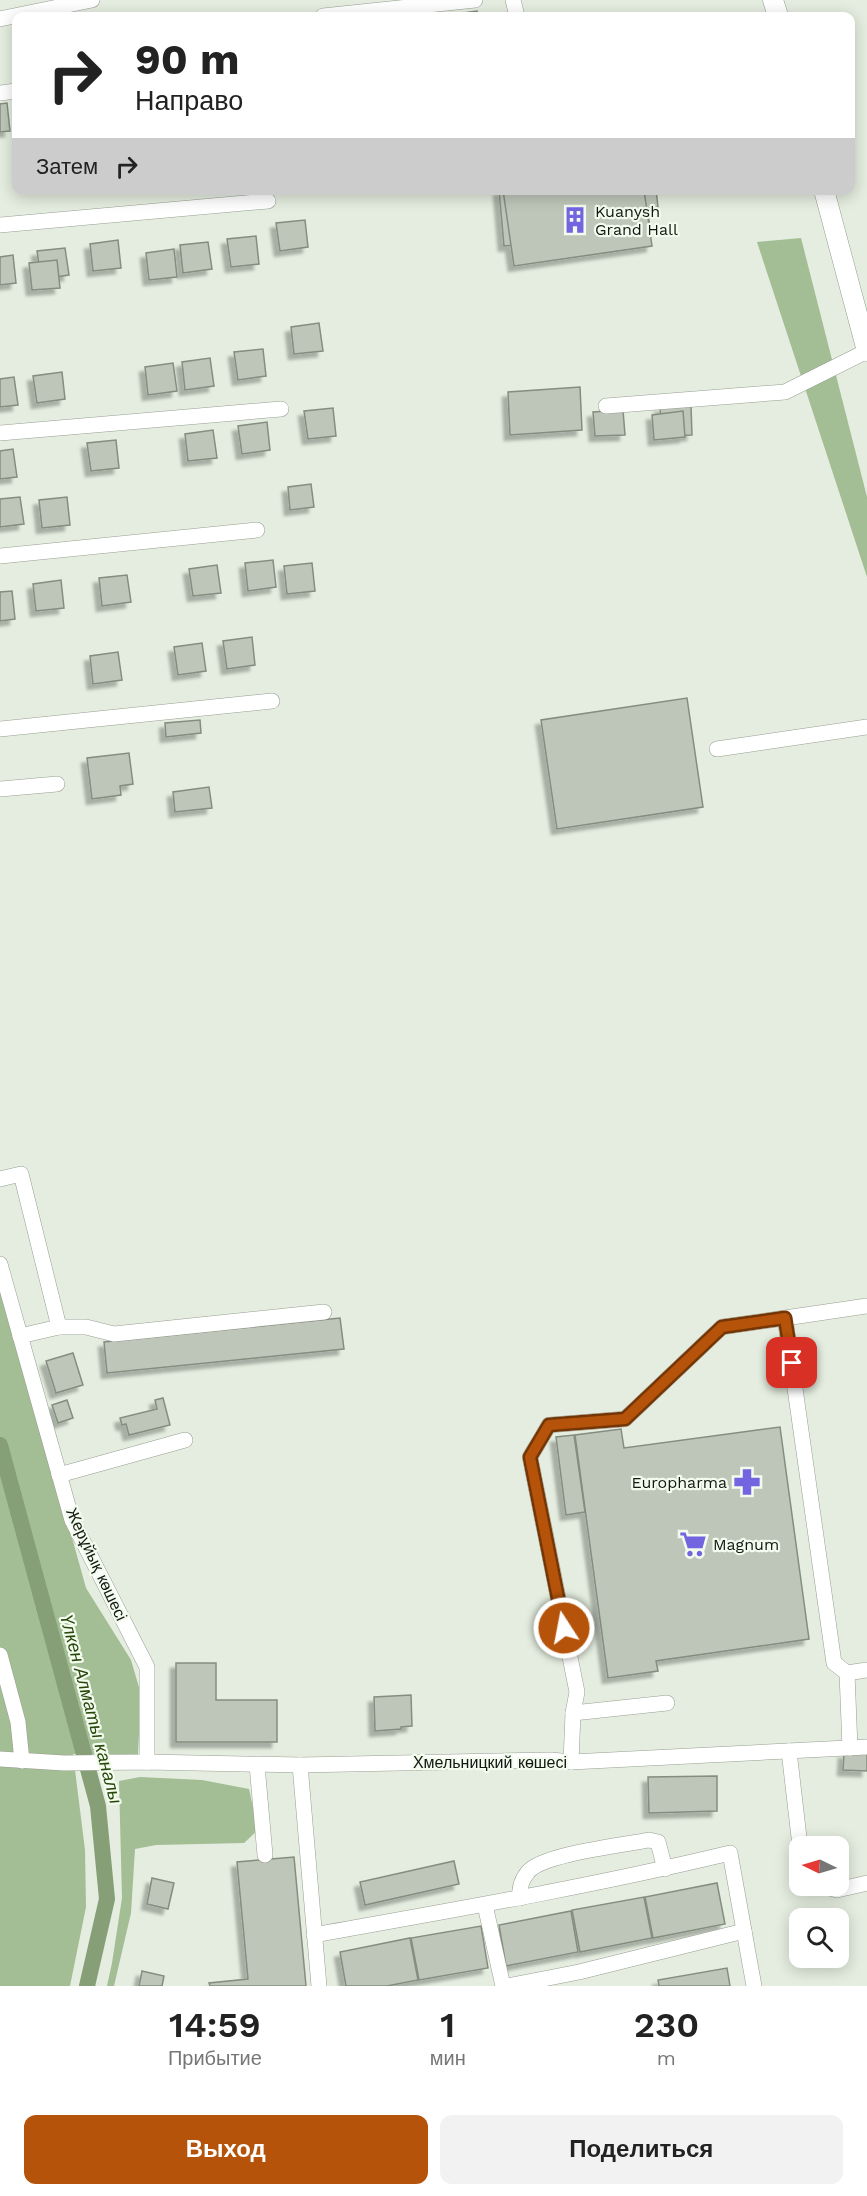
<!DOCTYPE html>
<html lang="ru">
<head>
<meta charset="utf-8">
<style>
	:root { --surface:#fff; --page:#f2f2f2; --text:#222; --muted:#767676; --accent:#b45309 }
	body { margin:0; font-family:"Work Sans",sans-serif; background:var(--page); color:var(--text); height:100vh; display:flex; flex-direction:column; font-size:22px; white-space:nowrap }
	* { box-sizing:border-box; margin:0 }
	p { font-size:20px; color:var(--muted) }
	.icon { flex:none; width:33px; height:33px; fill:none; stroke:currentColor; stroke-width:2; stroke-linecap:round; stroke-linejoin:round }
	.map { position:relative; height:1986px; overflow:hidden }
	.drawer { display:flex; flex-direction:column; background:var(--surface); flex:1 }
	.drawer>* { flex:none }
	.top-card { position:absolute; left:12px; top:12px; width:843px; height:183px; border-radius:12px; box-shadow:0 3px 15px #0003; background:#fff; color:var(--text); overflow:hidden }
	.needle { width:39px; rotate:275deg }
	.controls { position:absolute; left:789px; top:1836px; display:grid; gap:12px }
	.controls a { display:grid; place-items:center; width:60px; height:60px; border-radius:12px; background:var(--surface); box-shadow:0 3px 15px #0003; font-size:30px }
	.pin { position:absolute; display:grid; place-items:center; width:51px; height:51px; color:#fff; margin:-26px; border-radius:12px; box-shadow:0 3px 9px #0006 }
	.me { position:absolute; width:66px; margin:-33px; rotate:349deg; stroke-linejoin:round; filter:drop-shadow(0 0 4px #0008) }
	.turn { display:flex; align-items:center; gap:21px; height:126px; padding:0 24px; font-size:27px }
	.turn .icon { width:78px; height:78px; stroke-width:2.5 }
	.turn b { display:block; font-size:42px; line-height:51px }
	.then { display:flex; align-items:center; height:57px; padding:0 24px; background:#0003; gap:12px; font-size:22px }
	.eta { display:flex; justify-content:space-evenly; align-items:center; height:102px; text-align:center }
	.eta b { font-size:36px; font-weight:600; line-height:42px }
	.cta { display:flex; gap:12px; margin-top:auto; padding:12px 24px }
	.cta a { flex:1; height:69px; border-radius:12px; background:var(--accent); color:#fff; font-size:24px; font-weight:600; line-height:69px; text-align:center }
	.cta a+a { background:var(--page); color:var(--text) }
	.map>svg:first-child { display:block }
	.forest { fill:#a3bd94 }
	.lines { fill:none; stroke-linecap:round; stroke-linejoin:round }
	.canal { stroke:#869f77; stroke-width:16 }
	.building { fill:#bec6b9; stroke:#858d80; stroke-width:1.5; filter:url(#shadow) }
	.minor-casing { stroke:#979f92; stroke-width:16 }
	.major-casing { stroke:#979f92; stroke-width:21 }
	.minor { stroke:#fff; stroke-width:15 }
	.major { stroke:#fff; stroke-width:20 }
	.route-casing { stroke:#753606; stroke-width:15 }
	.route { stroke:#b45309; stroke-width:10 }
	.labels { text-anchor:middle; stroke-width:4.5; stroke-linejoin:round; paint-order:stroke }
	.poi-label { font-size:16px; fill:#131611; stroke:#f2fbed; text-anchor:start }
	.street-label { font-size:16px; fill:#131611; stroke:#f2fbed }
	.water-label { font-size:18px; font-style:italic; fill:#26460a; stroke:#f2fbed }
</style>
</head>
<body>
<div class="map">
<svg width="867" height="1986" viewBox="0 0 867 1986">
	<defs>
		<filter id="shadow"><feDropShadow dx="-5.5" dy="5.5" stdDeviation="1.5" flood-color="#0004"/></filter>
	</defs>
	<rect width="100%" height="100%" fill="#e4eddf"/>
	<g class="forest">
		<path d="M801,238l66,259v80l-110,-335z"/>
		<path d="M0,1279l86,309 45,72 10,34 -3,60h-65l12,96 1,57 -16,79h-70z"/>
		<path d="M140,1777l62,3 47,9 9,41 -14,13 -88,2 -21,4 -4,64 -17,73h-7l5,-23 10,-65 -3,-117z"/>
	</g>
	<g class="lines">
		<path class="canal" d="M0,1445l98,361 9,93 -20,87"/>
	</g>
	<g class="building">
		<path d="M477,11l1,5h-29v-1z"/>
		<path d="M7,103l3,28 -10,1v-28z"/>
		<path d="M499,190h157l2,17 -10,1 2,24 -146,14z"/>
		<path d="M503,190h141l8,56 -138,20z"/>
		<path d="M305,220l3,27 -28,4 -4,-28z"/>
		<path d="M256,236l3,28 -28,3 -4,-28z"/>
		<path d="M118,240l3,28 -28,3 -3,-27z"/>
		<path d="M208,242l4,27 -29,4 -3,-28z"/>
		<path d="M65,248l4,27 -28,4 -4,-28z"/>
		<path d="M174,249l3,28 -28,3 -3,-27z"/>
		<path d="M13,255l3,28 -16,2v-28z"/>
		<path d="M57,260l3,28 -28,2 -3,-27z"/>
		<path d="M319,323l4,28 -29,3 -3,-27z"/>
		<path d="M263,349l3,27 -28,4 -4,-28z"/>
		<path d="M210,358l4,28 -29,4 -3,-28z"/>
		<path d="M173,363l4,28 -29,4 -3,-28z"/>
		<path d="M62,372l3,27 -28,4 -4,-27z"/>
		<path d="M14,377l4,28 -18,2v-28z"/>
		<path d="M580,387l2,43 -72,5 -2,-43z"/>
		<path d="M691,406l1,29 -30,1 -2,-29z"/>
		<path d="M333,408l3,28 -28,3 -4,-28z"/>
		<path d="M623,410l2,25 -30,1 -2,-24z"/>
		<path d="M683,411l2,26 -31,3 -2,-25z"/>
		<path d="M267,422l3,28 -28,4 -4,-28z"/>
		<path d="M213,430l4,28 -29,3 -3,-27z"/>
		<path d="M116,440l3,28 -28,3 -4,-28z"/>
		<path d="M13,449l4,28 -17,2v-28z"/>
		<path d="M311,484l3,23 -24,3 -2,-23z"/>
		<path d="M20,497l4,27 -24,3v-28z"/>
		<path d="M67,497l3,28 -28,3 -3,-28z"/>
		<path d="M273,560l3,27 -28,4 -3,-28z"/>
		<path d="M312,563l3,28 -28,3 -3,-28z"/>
		<path d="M217,565l4,28 -28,3 -4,-27z"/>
		<path d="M127,575l4,27 -29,4 -3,-28z"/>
		<path d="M61,580l3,28 -28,3 -3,-27z"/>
		<path d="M12,591l3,28 -15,2v-29z"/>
		<path d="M252,637l3,28 -28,4 -4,-28z"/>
		<path d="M202,643l4,28 -28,4 -4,-28z"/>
		<path d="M118,652l4,28 -29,4 -3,-28z"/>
		<path d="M687,698l16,109 -146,22 -16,-109z"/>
		<path d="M200,720l1,13 -35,4 -1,-14z"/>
		<path d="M129,753l4,31 -13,2 1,9 -29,4 -5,-41z"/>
		<path d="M209,787l3,21 -37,4 -2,-20z"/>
		<path d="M340,1318l4,31 -237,24 -3,-31z"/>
		<path d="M73,1353l10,32 -27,8 -10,-32z"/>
		<path d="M163,1398l7,27 -41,10 -3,-11 -4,1 -2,-7 37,-9 -2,-9z"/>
		<path d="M67,1400l6,18 -15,5 -6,-18z"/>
		<path d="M780,1427l29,212 -153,22 2,10 -50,7 -33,-243 46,-6 3,19z"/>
		<path d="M574,1435l11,77 -19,3 -10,-78z"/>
		<path d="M176,1663h40v37h61v42h-101z"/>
		<path d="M411,1695l1,31 -11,1v2l-26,2 -1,-34z"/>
		<path d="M844,1753l23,1v17l-24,-1z"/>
		<path d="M717,1776v35l-68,2 -1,-36z"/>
		<path d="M294,1857l12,129h-96l-1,-3 39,-4 -11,-117z"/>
		<path d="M454,1861l5,23 -94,21 -5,-23z"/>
		<path d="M152,1878l22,5 -6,26 -21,-5z"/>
		<path d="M717,1883l8,41 -72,14 -8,-41z"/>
		<path d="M644,1897l8,41 -72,14 -8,-42z"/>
		<path d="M571,1911l7,41 -72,14 -7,-41z"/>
		<path d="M481,1926l7,42 -69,12 -8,-42z"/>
		<path d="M410,1938l8,42 -31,6h-41l-6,-34z"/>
		<path d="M727,1968l3,18h-71l-1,-6z"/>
		<path d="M142,1971l22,5 -2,10h-23z"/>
	</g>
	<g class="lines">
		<defs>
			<g id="minor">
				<path d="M513,0l4,16"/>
				<path d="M323,16l152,-16"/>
				<path d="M0,19l92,-19"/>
				<path d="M0,93l16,-2"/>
				<path d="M0,225l268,-24"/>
				<path d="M606,406l179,-14 82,-41"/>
				<path d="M0,433l281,-24"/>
				<path d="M0,556l257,-26"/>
				<path d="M0,729l272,-28"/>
				<path d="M717,749l150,-22"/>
				<path d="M0,789l57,-5"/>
				<path d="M0,1179l21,-5 38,153 -39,9"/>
				<path d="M0,1264l72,256 75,147v95"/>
				<path d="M59,1327h27l28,7 210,-22"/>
				<path d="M59,1475l126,-35"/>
				<path d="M0,1655l18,67 4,39"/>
				<path d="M847,1673l20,-3"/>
				<path d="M573,1713l94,-10"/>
				<path d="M850,1748l-3,-75 -13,-10 -49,-345 82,-12"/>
				<path d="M789,1751l11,95"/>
				<path d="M0,1759l64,4 83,-1 153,3 251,-5 20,2 296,-15"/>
				<path d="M571,1762l2,-49 4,-21 -47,-235 19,-32 76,-6 97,-92 63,-9"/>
				<path d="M257,1765l8,90"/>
				<path d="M300,1765l19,221"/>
				<path d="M823,1886l14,4 30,-7"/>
				<path d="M520,1898c-1,-10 2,-19 8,-26 14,-18 96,-27 121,-32l9,2 7,27"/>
				<path d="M485,1905l18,81"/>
				<path d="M314,1935c140,-25 279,-49 416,-82l24,133"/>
				<path d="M507,1986l72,-14 165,-41"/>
			</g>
			<g id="major">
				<path d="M773,0l5,16"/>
				<path d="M824,190l43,161"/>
			</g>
		</defs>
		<use href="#minor" class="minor-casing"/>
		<use href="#major" class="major-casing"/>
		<use href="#minor" class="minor"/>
		<use href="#major" class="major"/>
	</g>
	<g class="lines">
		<defs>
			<path id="route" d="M564,1628l-34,-171 19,-32 76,-6 97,-92 63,-9 7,45"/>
		</defs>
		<use href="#route" class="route-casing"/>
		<use href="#route" class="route"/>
	</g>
	<defs>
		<symbol id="building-bare" viewBox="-9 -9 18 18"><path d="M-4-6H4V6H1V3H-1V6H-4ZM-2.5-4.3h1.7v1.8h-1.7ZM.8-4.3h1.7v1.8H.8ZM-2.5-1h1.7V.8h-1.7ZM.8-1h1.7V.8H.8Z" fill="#7265e0" stroke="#f2fbed" stroke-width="2.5" paint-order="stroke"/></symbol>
		<symbol id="pharmacy-bare" viewBox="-9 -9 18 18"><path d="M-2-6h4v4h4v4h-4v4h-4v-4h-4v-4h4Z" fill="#7265e0" stroke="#f2fbed" stroke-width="2.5" paint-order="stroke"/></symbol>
		<symbol id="supermarket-bare" viewBox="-9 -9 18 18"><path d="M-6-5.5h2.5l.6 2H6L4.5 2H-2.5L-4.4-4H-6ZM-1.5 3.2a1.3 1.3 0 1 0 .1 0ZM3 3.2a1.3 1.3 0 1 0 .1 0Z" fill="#7265e0" stroke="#f2fbed" stroke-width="2.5" paint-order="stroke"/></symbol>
	</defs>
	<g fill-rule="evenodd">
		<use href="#building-bare" x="556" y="201" width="38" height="38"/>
		<use href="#pharmacy-bare" x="728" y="1463" width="38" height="38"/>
		<use href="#supermarket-bare" x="674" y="1525" width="38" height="38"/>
	</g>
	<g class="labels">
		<g class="poi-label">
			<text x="595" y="217">Kuanysh<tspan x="595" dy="18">Grand Hall</tspan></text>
			<text x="727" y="1488" text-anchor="end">Europharma</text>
			<text x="713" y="1550">Magnum</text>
		</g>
		<g class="street-label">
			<text transform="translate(97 1564) rotate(65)" y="6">Жерұйық көшесі</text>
			<text x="490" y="1768">Хмельницкий көшесі</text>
		</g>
		<g class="water-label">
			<text transform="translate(91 1709) rotate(75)" y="6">Үлкен Алматы каналы</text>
		</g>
	</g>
</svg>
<div class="controls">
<a><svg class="needle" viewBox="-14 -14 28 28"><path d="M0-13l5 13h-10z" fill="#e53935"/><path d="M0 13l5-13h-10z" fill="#767676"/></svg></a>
<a><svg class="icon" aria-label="search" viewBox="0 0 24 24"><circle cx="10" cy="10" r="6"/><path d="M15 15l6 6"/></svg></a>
</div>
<div class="pin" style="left:792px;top:1363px;background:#d93025"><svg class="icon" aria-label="arrive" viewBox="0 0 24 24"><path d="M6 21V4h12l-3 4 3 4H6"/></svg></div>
<svg class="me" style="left:564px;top:1628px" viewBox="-20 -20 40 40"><circle r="17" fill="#b45309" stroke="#fff" stroke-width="3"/><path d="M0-11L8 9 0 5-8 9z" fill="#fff"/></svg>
<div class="top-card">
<div class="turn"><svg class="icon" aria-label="right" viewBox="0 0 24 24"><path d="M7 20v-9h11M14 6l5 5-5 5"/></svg><div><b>90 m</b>Направо</div></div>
<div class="then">Затем<svg class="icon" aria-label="right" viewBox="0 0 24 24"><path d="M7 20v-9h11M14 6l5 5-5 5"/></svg></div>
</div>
</div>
<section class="drawer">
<div class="eta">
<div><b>14:59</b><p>Прибытие</p></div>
<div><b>1</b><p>мин</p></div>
<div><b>230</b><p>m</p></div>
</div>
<div class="cta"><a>Выход</a><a>Поделиться</a></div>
</section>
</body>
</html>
